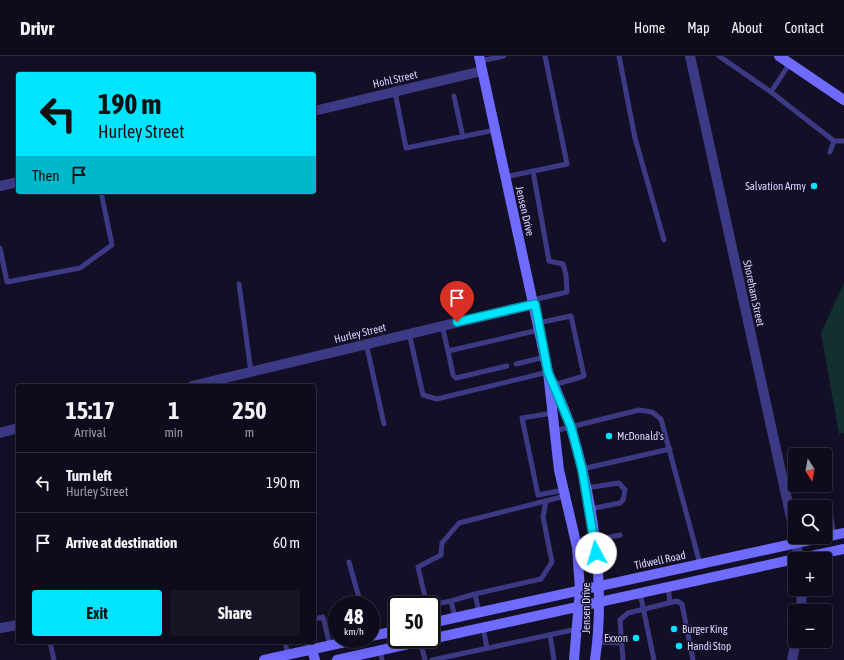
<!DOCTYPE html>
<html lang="en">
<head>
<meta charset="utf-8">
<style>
	:root { --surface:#0e0b1c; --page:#171425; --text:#f1f3f6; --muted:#9b9ba3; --line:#2e2b3b; --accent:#00e5ff }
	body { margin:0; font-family:"Asap Condensed",sans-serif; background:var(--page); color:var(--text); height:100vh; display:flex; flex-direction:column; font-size:15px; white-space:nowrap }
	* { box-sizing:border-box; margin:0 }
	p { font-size:13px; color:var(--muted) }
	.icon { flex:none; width:22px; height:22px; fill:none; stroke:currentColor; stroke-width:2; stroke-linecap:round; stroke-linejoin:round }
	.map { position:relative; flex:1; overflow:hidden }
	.drawer { position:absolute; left:16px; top:328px; width:300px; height:260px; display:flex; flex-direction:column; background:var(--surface); border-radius:4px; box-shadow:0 4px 16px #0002,0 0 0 1px var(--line) }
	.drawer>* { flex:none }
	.banner { position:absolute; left:16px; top:16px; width:300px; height:122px; border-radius:4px; box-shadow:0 4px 16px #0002,0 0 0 1px var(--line); background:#00e5ff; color:#111; overflow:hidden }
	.needle { width:26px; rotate:169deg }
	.fabs { position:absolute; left:788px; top:392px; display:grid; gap:8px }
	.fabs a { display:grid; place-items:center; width:44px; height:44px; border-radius:4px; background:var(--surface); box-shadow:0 4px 16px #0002,0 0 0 1px var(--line); font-size:20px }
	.speed { position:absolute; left:328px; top:540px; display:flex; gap:8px; font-size:20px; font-weight:700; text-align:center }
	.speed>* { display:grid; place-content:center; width:52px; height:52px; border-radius:50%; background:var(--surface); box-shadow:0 4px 16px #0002,0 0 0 1px var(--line); line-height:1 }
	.speed small { font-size:10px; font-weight:400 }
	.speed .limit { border:2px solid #111; border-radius:6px; background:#fff; color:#111 }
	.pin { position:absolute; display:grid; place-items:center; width:34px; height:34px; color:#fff; margin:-41px -17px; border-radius:50% 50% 50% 0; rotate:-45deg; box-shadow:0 0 4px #0007 }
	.pin .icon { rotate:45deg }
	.me { position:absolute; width:44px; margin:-22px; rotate:354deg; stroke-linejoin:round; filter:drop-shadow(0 0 3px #0008) }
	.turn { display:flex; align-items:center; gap:14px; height:84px; padding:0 16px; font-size:18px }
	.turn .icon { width:52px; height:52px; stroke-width:2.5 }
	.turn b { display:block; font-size:28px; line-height:34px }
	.then { display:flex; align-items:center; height:38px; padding:0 16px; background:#0003; gap:8px; font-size:15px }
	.eta { display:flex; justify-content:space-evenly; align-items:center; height:68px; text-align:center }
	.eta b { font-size:24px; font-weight:700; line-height:28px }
	.action { display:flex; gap:8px; margin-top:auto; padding:8px 16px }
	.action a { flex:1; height:46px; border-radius:4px; background:var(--accent); color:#111; font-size:16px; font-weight:700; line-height:46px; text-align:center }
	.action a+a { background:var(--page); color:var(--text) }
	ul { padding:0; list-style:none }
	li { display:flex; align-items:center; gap:12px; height:60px; padding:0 16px; border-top:1px solid var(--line) }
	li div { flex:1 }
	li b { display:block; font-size:15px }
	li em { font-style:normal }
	header { display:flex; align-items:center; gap:24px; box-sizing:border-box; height:56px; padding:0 20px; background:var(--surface); border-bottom:1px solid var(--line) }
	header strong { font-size:19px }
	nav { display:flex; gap:22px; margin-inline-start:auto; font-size:14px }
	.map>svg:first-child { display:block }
	.green { fill:#12302f }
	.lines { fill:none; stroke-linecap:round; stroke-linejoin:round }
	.service { stroke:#3d3a85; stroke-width:5 }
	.minor { stroke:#3d3a85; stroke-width:10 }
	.secondary { stroke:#6f6bff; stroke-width:10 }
	.route-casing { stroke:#0095a6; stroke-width:10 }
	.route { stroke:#00e5ff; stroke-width:7 }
	.poi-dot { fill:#00e5ff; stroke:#130f26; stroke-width:1.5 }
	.labels { text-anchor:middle; stroke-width:3; stroke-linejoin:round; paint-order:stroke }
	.street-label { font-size:11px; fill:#d9d4ff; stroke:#130f26 }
	.poi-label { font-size:11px; fill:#d9d4ff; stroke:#130f26; text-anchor:start }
</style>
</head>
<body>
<header>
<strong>Drivr</strong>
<nav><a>Home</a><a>Map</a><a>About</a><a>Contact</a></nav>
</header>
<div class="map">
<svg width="844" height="604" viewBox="0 0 844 604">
	<rect width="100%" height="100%" fill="#130f26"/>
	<path class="green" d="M844,227v150l-5,1 -18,-101z"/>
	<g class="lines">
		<g class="service">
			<path d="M619,0l16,82 29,102"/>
			<path d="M719,0l52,36"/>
			<path d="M480,5l24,-5"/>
			<path d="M790,7l-19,29 63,49 -4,11"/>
			<path d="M395,36l11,56 89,-18"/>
			<path d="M454,40l9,41"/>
			<path d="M834,85h10"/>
			<path d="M533,115l16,90 14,3 3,11 1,17 -34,8"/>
			<path d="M505,121l62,-13 -22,-108"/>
			<path d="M0,192l7,34 73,-14 32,-23 -11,-53"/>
			<path d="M239,228l12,88"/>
			<path d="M538,267l33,-7 13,60 -30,9"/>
			<path d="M442,269l6,26 91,-21"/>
			<path d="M409,277l14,62 14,4 111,-27"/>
			<path d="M366,287l18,81"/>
			<path d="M448,295l5,24 3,3 51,-12"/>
			<path d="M516,308l29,-7"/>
			<path d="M553,357l-31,5 16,77 26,-5"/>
			<path d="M554,375l85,-21 13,2 9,7 39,145"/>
			<path d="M582,413l88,-20"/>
			<path d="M586,432l33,-5 6,7 -2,10 -3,3 -30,6"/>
			<path d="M817,451l10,-3 3,8 4,23"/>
			<path d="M595,484l25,-5"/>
			<path d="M349,506l12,43"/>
			<path d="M668,531l2,15"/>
			<path d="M640,537l14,67"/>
			<path d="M475,538l66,-15 11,-17 -9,-45 3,-16"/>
			<path d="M451,545l24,-7 4,18"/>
			<path d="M427,549l-9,-38 23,-12 1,-12 17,-20 106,-27"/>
			<path d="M431,549l20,-4 4,17"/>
			<path d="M314,563l9,-2 7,29"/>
			<path d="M483,571l4,21"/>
			<path d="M397,575l-4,-17 4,-1"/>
			<path d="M550,579l4,25"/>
			<path d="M420,585l5,19"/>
			<path d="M50,586l4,18"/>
			<path d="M285,586l3,13"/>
			<path d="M598,586l24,1"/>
			<path d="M380,594l2,10"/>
			<path d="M432,604l145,-31"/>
			<path d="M623,604l-3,-40 8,-7 49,-12 5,3 11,56"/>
		</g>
		<g class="minor">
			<path d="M690,0l105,480"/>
			<path d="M314,55l168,-40"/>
			<path d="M0,130l18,-4"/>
			<path d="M192,330l343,-82"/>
			<path d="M0,377l18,-5"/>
			<path d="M795,481l4,22"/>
			<path d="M801,555l1,-22"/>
			<path d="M0,572l18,-3"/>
			<path d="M792,604l4,-19"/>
		</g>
		<g class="secondary">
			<path d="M479,0l69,316 11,98 18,77 3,43 -6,70"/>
			<path d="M779,0l65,44"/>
			<path d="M553,327c6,14 13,29 18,45 22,72 35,157 24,232"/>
			<path d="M825,481l19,-4"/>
			<path d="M797,503l47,-10"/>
			<path d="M431,567l393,-86"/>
			<path d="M371,580l26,-5"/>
			<path d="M431,583l364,-80"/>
			<path d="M312,594l3,10"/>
			<path d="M264,604l95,-21"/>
			<path d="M337,604l94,-21"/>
		</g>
	</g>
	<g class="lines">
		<defs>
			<path id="route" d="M457,266l78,-18 13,68 23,55 11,42 14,84"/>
		</defs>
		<use href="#route" class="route-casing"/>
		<use href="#route" class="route"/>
	</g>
	<g class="poi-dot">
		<circle cx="814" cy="130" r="4"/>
		<circle cx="609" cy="380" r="4"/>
		<circle cx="674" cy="573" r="4"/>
		<circle cx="636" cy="582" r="4"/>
		<circle cx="679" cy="590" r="4"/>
	</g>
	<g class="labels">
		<g class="street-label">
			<text transform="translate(395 23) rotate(-13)" y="4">Hohl Street</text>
			<text transform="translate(525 155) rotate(77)" y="4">Jensen Drive</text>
			<text transform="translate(754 237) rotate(78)" y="4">Shoreham Street</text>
			<text transform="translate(360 277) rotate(-14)" y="4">Hurley Street</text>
			<text transform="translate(660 504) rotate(-12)" y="4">Tidwell Road</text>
			<text transform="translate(586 552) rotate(-90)" y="4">Jensen Drive</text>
		</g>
		<g class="poi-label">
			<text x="806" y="134" text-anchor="end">Salvation Army</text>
			<text x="617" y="384">McDonald's</text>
			<text x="682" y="577">Burger King</text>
			<text x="628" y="586" text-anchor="end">Exxon</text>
			<text x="687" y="594">Handi Stop</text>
		</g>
	</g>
</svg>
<div class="fabs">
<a><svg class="needle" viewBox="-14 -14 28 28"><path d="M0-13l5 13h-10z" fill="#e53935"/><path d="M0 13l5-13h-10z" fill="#9b9ba3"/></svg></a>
<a><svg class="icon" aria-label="search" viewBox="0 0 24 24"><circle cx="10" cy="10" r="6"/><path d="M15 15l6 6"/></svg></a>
<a>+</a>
<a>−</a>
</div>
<div class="speed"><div>48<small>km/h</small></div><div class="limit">50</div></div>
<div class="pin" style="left:457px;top:266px;background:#d93025"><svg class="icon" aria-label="arrive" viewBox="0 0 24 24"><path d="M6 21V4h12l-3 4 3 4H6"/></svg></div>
<svg class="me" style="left:596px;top:497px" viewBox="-20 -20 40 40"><circle r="19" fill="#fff"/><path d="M0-13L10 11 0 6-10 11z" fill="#00e5ff"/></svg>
<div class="banner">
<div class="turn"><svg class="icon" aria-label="left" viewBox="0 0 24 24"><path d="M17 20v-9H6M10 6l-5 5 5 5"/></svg><div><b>190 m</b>Hurley Street</div></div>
<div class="then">Then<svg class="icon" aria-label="arrive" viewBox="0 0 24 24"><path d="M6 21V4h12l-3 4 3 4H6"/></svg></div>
</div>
<section class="drawer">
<div class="eta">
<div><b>15:17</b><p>Arrival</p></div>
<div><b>1</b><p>min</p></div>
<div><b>250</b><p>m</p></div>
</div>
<ul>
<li><svg class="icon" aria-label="left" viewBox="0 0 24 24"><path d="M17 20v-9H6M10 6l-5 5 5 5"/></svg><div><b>Turn left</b><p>Hurley Street</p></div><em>190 m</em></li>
<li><svg class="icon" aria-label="arrive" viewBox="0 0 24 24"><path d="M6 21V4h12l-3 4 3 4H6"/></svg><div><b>Arrive at destination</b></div><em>60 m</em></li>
</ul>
<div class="action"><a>Exit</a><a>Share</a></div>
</section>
</div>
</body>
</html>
